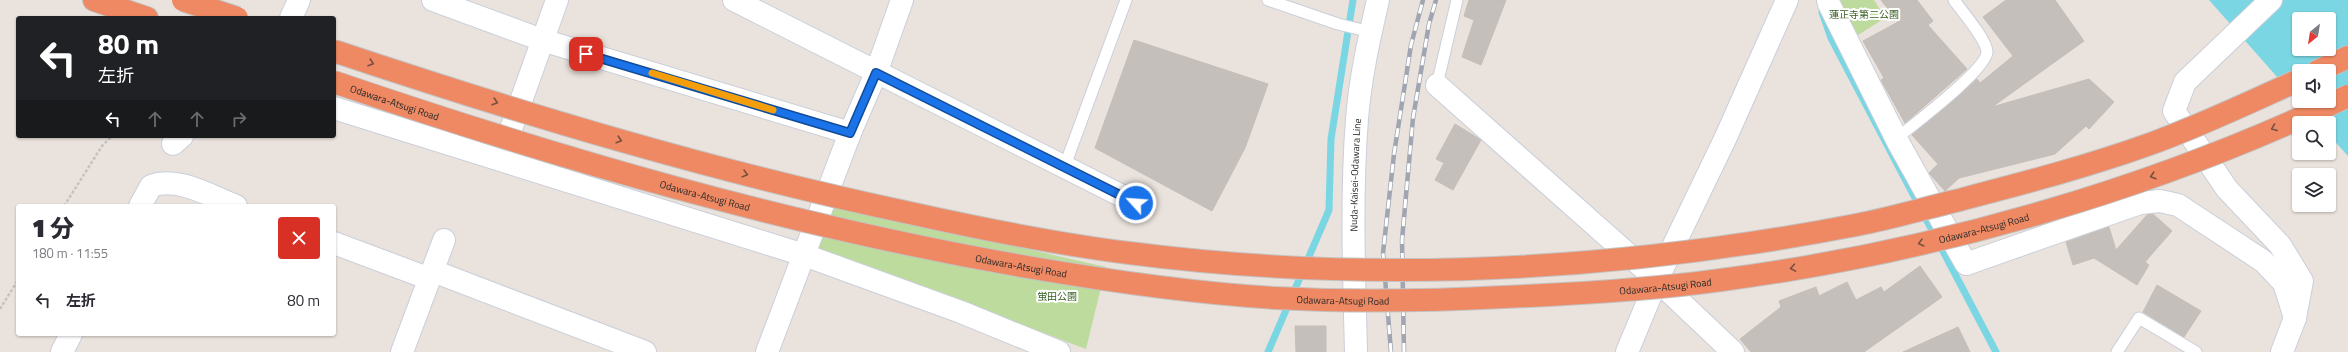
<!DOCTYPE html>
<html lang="ja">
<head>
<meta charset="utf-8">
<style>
	:root { --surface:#fff; --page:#f2f2f3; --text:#2b2b33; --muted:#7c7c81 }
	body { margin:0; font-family:"Titillium Web","Noto Sans JP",sans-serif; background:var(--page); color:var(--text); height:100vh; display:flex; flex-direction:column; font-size:15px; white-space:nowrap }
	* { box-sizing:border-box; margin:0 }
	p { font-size:13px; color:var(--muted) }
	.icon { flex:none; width:22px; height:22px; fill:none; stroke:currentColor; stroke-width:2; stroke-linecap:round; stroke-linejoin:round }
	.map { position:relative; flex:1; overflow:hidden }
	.sheet { position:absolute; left:16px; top:204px; width:320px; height:132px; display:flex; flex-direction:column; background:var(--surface); border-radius:4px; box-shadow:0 1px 3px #0004 }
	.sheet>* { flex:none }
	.banner { position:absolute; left:16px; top:16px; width:320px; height:122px; border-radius:4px; box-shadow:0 1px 3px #0004; background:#202124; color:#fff; overflow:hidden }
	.needle { width:26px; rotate:210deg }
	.fabs { position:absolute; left:2292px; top:12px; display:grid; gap:8px }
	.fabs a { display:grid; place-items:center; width:44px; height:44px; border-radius:4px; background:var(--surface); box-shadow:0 1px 3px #0004; font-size:20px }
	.pin { position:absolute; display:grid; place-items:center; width:34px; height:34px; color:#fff; margin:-17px; border-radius:8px; box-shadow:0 2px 6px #0006 }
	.me { position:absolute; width:44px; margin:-22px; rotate:296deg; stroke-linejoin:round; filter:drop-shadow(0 0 3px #0008) }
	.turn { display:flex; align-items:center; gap:14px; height:84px; padding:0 16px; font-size:18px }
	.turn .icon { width:52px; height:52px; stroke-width:2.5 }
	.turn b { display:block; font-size:28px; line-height:34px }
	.lanes { display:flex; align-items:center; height:38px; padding:0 16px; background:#0003; justify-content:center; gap:20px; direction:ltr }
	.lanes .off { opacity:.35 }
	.round { display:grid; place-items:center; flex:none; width:42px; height:42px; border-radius:4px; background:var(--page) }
	.summary { display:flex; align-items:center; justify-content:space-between; height:68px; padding:0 16px }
	h1 { font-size:24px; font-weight:800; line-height:30px }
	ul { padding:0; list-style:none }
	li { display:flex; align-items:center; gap:12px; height:56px; padding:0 16px }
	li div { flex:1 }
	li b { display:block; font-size:15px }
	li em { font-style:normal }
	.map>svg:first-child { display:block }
	.green { fill:#bcdb9d }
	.water { fill:#79d6e2; fill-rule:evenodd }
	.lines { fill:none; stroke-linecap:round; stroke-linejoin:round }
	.stream { stroke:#79d6e2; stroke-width:7 }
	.building { fill:#c5bfbb; stroke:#c5bdb6 }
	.lane-casing { stroke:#cacfd9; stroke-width:13 }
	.street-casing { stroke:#cacfd9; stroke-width:24 }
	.secondary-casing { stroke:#cacfd9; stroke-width:24 }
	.highway-casing { stroke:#c3c3c3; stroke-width:24 }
	.path { stroke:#c3c3c3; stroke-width:2.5; stroke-dasharray:3 2; stroke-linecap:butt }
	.lane { stroke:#fff; stroke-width:11 }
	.street { stroke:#fff; stroke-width:22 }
	.secondary { stroke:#fff; stroke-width:22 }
	.highway { stroke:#ee8963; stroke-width:22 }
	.rail-casing { stroke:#9fa5b1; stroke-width:4.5 }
	.rail { stroke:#fff; stroke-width:3; stroke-dasharray:9; stroke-linecap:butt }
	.highway-bridge-casing { stroke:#c3c3c3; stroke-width:24; stroke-linecap:butt }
	.highway-bridge { stroke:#ee8963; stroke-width:22 }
	.oneway { stroke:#784f40 }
	.route-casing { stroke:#114b97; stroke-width:10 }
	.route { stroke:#1a73e8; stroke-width:7 }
	.slow { stroke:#f59e0b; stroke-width:7 }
	.labels { text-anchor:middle; stroke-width:4; stroke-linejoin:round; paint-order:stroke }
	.park-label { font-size:10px; fill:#375e21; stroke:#fff }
	.street-label { font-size:10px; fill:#292929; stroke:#fff }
</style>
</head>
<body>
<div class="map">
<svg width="2348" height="352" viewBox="0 0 2348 352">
	<rect width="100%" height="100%" fill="#eae2dc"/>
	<g class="green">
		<path d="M1839,0h35l11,18 -27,17z"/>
		<path d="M833,205l273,62 -20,82 -268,-101z"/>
	</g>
	<path class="water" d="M2209,0h139v156l-19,-21v-12h-11zM2299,19h30v30h-30zM2299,71h30v30h-30z"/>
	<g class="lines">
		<g class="stream">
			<path d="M1822,12l9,26 165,314"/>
			<path d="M1268,352l61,-142 2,-71 22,-139"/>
		</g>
	</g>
	<g class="building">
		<path d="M1469,0h37l-25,65 -19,-8 12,-37 -10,-4z"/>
		<path d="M1881,0h36l16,21 -5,4 39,44 -62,54 -24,-43 3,-2 -21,-37 35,-19z"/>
		<path d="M2006,0h49l29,41 -92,66 97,-28 25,23 -25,27 -3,-3 -31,28 -96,24 -14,13 -16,-18 9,-9 -26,-29 65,-56 3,4 33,-27 -30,-39z"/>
		<path d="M1134,40l134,44 -23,64 -33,63 -117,-63z"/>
		<path d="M1455,124l26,16 -28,50 -18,-10 9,-17 -8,-4z"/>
		<path d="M2153,214l19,17 -27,31 4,3 -12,20 -43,-27 -21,7 -7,-23 43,-15 7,23 31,-35z"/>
		<path d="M1920,266l22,31 -78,55h-113l-11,-13 41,-32 -2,-6 37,-14 3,9 28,-14 9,18 25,-13 3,5z"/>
		<path d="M2157,285l44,26 -17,26 -41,-25z"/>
		<path d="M1295,326h31v26h-30z"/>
		<path d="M1958,327l12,25h-67z"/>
	</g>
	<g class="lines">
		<defs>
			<g id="lane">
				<path d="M1268,0l70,24 33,8"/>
				<path d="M1437,85l20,-85"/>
				<path d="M1897,138c17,-14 89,-68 90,-86 0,-12 -26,-42 -33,-52"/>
				<path d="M1064,168l62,-168"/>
				<path d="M2117,352l22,-34 57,34"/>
			</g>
			<g id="street">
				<path d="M433,0l109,40 308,93"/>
				<path d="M734,0l402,203"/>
				<path d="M1828,0l1,4 70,140 67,120 174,-61 20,-2 18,4 85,56 21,22 11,35"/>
				<path d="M2271,0l-86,82 -11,29 53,78 53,56 22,36 -7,37 -13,34"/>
				<path d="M291,18l8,-18"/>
				<path d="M1437,85l220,195 76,72"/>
				<path d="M334,108l470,147 157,57 98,40"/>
				<path d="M173,144l9,-8"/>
				<path d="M501,157l56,-157"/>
				<path d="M140,206l11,-20c27,-10 59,10 85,20"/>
				<path d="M334,243l96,36"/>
				<path d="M433,271l212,81"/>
				<path d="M62,352l9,-18"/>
				<path d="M402,352l42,-112"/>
				<path d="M767,352l83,-219 26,-60 26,-73"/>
				<path d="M1627,352l30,-72 68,-141 62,-139"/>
			</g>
			<g id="secondary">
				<path id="s1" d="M1356,352c-2,-77 -5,-156 1,-233 3,-40 12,-80 21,-119"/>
			</g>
			<g id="highway">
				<path d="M94,0l53,18"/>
				<path d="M2318,71l30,-14"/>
			</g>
		</defs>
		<use href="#lane" class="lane-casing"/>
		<use href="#street" class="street-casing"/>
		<use href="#secondary" class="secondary-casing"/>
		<use href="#highway" class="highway-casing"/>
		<g class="path">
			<path d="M64,206l38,-60 10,-10"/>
			<path d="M0,309l18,-29"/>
		</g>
		<use href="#lane" class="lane"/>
		<use href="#street" class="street"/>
		<use href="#secondary" class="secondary"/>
		<use href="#highway" class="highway"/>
		<defs>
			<g id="rail">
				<path d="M1391,352l-8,-99 11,-99 17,-109 12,-45"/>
				<path d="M1404,352l-2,-112 11,-122 16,-94 7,-24"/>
			</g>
		</defs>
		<use href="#rail" class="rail-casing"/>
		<use href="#rail" class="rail"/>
		<defs>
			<g id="highway-bridge">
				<path d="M183,0l54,18"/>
				<path d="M334,51c189,63 381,121 576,162 72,16 146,31 219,40 242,31 488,18 727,-28 33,-6 66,-16 99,-24 65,-17 131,-34 195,-57 50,-18 100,-42 149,-64"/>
				<path id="s2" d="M334,82c226,77 457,144 693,185 82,14 165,26 248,31 76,4 153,3 229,-1 72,-3 145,-7 217,-17 214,-28 433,-91 627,-184"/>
			</g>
		</defs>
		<use href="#highway-bridge" class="highway-bridge-casing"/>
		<use href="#highway-bridge" class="highway-bridge"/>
	</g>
	<defs><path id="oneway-chevron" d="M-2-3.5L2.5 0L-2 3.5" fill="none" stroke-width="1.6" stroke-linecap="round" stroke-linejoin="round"/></defs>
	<g class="oneway">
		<use href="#oneway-chevron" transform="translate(371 63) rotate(19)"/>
		<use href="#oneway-chevron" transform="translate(495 102) rotate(17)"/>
		<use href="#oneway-chevron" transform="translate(2274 128) rotate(158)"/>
		<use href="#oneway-chevron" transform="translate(619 140) rotate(17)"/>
		<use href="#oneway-chevron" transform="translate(745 174) rotate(15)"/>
		<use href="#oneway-chevron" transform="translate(2153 176) rotate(162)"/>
		<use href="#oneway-chevron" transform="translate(1921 243) rotate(166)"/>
		<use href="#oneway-chevron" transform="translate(1793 268) rotate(170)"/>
	</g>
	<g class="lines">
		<defs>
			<path id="route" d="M586,54l264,79 26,-60 260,130"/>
		</defs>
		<use href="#route" class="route-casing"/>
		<use href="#route" class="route"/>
		<path class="slow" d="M652,73l121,37"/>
	</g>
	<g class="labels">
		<g class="park-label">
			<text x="1864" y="18">蓮正寺第二公園</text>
			<text x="1057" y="300">蛍田公園</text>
		</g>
		<g class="street-label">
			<text dy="4" stroke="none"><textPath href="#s2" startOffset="64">Odawara-Atsugi Road</textPath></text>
			<text dy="4" stroke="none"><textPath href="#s1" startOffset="177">Nuda-Kaisei-Odawara Line</textPath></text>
			<text dy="4" stroke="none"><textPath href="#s2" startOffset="388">Odawara-Atsugi Road</textPath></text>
			<text dy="4" stroke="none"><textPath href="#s2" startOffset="1683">Odawara-Atsugi Road</textPath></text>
			<text dy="4" stroke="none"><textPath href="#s2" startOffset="712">Odawara-Atsugi Road</textPath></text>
			<text dy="4" stroke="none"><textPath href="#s2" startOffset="1359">Odawara-Atsugi Road</textPath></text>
			<text dy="4" stroke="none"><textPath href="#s2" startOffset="1036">Odawara-Atsugi Road</textPath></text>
		</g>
	</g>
</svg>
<div class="fabs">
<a><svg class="needle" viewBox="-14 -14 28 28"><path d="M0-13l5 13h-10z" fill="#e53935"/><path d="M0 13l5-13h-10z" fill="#7c7c81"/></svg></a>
<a><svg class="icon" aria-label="sound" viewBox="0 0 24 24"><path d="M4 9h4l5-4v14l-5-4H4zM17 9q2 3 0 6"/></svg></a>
<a><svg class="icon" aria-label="search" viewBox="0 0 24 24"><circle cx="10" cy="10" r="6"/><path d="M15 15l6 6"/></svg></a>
<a><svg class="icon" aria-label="layers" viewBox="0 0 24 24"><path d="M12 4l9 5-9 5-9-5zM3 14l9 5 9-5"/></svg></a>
</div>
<div class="pin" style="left:586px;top:54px;background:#d93025"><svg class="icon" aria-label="arrive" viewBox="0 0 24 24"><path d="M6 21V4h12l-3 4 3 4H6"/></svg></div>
<svg class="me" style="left:1136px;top:203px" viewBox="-20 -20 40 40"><circle r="17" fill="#1a73e8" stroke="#fff" stroke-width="3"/><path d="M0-11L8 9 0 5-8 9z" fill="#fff"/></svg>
<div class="banner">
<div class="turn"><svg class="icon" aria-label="left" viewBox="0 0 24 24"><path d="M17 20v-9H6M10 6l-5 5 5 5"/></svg><div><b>80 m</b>左折</div></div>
<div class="lanes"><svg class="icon" aria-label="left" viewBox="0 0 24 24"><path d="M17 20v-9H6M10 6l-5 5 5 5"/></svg><svg class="icon off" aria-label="ahead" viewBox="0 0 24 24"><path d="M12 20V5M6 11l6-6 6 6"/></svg><svg class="icon off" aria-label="ahead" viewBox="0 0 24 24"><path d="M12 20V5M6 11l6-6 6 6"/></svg><svg class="icon off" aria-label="right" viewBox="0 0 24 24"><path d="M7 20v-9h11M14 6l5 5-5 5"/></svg></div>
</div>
<section class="sheet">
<div class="summary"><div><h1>1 分</h1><p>180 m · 11:55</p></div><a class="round" style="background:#d93025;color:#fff"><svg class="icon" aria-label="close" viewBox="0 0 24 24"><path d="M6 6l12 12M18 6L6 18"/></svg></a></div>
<ul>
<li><svg class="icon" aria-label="left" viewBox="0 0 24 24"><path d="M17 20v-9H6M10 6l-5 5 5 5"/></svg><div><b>左折</b></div><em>80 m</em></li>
</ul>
</section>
</div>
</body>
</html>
